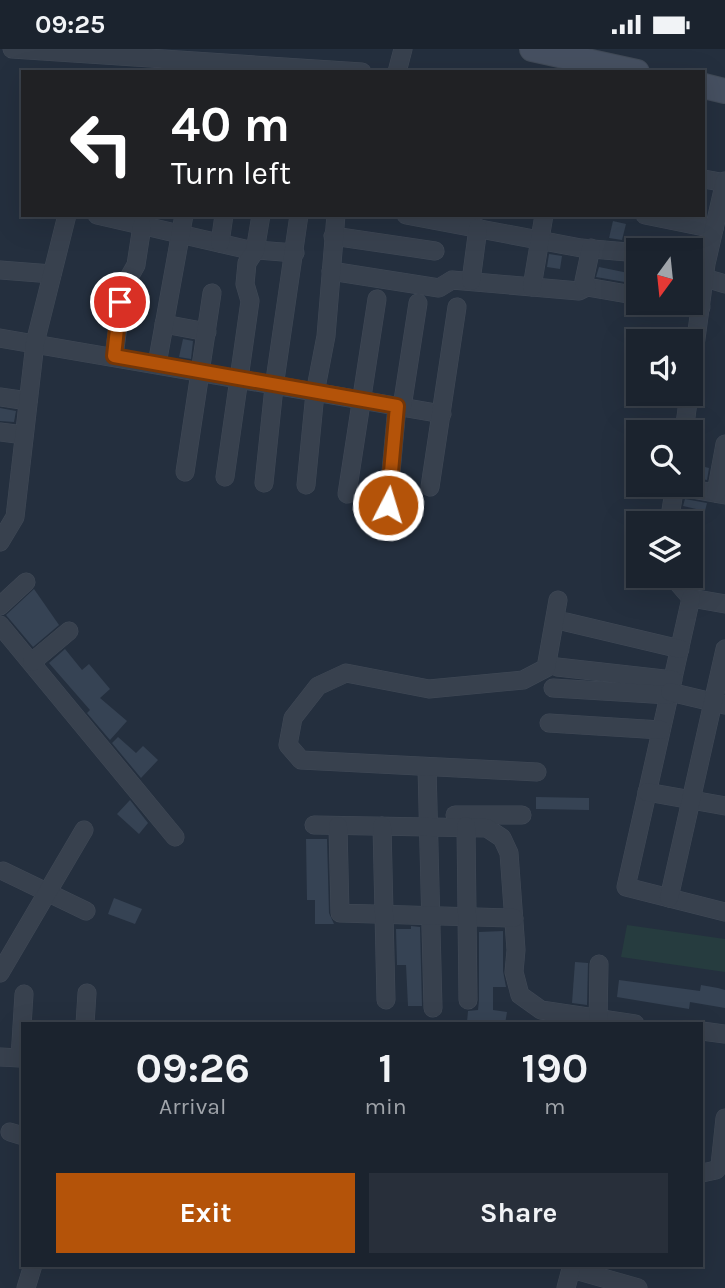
<!DOCTYPE html>
<html lang="en">
<head>
<meta charset="utf-8">
<style>
	:root { --surface:#1b232e; --page:#282f3a; --text:#f1f3f6; --muted:#a0a4aa; --line:#39404a; --accent:#b45309 }
	body { margin:0; font-family:Karla,sans-serif; background:var(--page); color:var(--text); height:100vh; display:flex; flex-direction:column; font-size:26px; white-space:nowrap }
	* { box-sizing:border-box; margin:0 }
	p { font-size:23px; color:var(--muted) }
	.icon { flex:none; width:38px; height:38px; fill:none; stroke:currentColor; stroke-width:2; stroke-linecap:round; stroke-linejoin:round }
	.map { position:relative; flex:1; overflow:hidden }
	.side { position:absolute; left:21px; top:973px; width:682px; height:245px; display:flex; flex-direction:column; background:var(--surface); border-radius:0px; box-shadow:0 7px 28px #0002,0 0 0 2px var(--line) }
	.side>* { flex:none }
	.banner { position:absolute; left:21px; top:21px; width:684px; height:147px; border-radius:0px; box-shadow:0 7px 28px #0002,0 0 0 2px var(--line); background:#202124; color:#fff; overflow:hidden }
	.needle { width:46px; rotate:195deg }
	.controls { position:absolute; left:626px; top:189px; display:grid; gap:14px }
	.controls a { display:grid; place-items:center; width:77px; height:77px; border-radius:0px; background:var(--surface); box-shadow:0 7px 28px #0002,0 0 0 2px var(--line); font-size:35px }
	.pin { position:absolute; display:grid; place-items:center; width:60px; height:60px; color:#fff; margin:-30px; border:4px solid #fff; border-radius:50%; box-shadow:0 2px 7px #0007 }
	.me { position:absolute; width:77px; margin:-38px; rotate:5deg; stroke-linejoin:round; filter:drop-shadow(0 0 5px #0008) }
	.turn { display:flex; align-items:center; gap:24px; height:147px; padding:0 35px; font-size:32px }
	.turn .icon { width:91px; height:91px; stroke-width:2.5 }
	.turn b { display:block; font-size:49px; line-height:60px }
	.eta { display:flex; justify-content:space-evenly; align-items:center; height:119px; text-align:center }
	.eta b { font-size:42px; font-weight:700; line-height:49px }
	.primary-button { display:flex; gap:14px; margin-top:auto; padding:14px 35px }
	.primary-button a { flex:1; height:80px; border-radius:0px; background:var(--accent); color:#fff; font-size:28px; font-weight:700; line-height:80px; text-align:center }
	.primary-button a+a { background:var(--page); color:var(--text) }
	.status { display:flex; justify-content:space-between; align-items:center; height:49px; padding:0 35px; background:var(--surface); direction:ltr }
	.status svg { height:19px; fill:currentColor }
	.map>svg:first-child { display:block }
	.green { fill:#263c3f }
	.building { fill:#364354 }
	.lines { fill:none; stroke-linecap:round; stroke-linejoin:round }
	.street-casing { stroke:#414a57; stroke-width:19 }
	.secondary-casing { stroke:#414a57; stroke-width:26 }
	.street { stroke:#38414e; stroke-width:18 }
	.secondary { stroke:#465061; stroke-width:24 }
	.route-casing { stroke:#753606; stroke-width:18 }
	.route { stroke:#b45309; stroke-width:12 }
</style>
</head>
<body>
<div class="status"><b>09:25</b><svg viewBox="0 0 49 12"><path d="M0 12V9h3v3zM5 12V6h3v6zM10 12V3h3v9zM15 12V0h3v12zM26 1h20v11H26zM47 4h2v5h-2z"/></svg></div>
<div class="map">
<svg width="725" height="1239" viewBox="0 0 725 1239">
	<rect width="100%" height="100%" fill="#242f3e"/>
	<path class="green" d="M627,876l98,14v33l-104,-15z"/>
	<g class="building">
		<path d="M613,172l13,3 -4,16 -13,-2z"/>
		<path d="M549,205l13,2 -2,13 -13,-2z"/>
		<path d="M599,218l39,8 -2,9 -40,-7z"/>
		<path d="M183,290l10,2 -2,18 -12,-2z"/>
		<path d="M0,359l16,3 -2,11 -14,-1z"/>
		<path d="M693,415l16,4 -2,12 -16,-3z"/>
		<path d="M685,450l22,4 -2,8 -22,-5z"/>
		<path d="M34,540l25,36 -26,22 -27,-32z"/>
		<path d="M65,600l17,21 7,-6 21,25 -10,9 27,23 -17,19 -23,-27 3,-3 -41,-47z"/>
		<path d="M118,688l18,16 7,-7 15,14 -17,18 -29,-35z"/>
		<path d="M536,748l53,1v12l-53,-1z"/>
		<path d="M130,751l18,23 -9,11 -22,-20z"/>
		<path d="M306,790h21l2,74 5,11h-19v-24h-8z"/>
		<path d="M114,849l28,11 -7,15 -27,-10z"/>
		<path d="M411,877l9,1 2,79h-14l-2,-41h-9l-1,-36h15z"/>
		<path d="M503,882v40l3,16h-13v23l14,2 -2,12 -38,-2 1,-11 10,-1 1,-10v-68z"/>
		<path d="M575,913l13,1 -1,42 -15,-2z"/>
		<path d="M619,931l81,11 1,-6 17,3 7,2v18l-35,-6 -1,7 -72,-12z"/>
	</g>
	<g class="lines">
		<defs>
			<g id="street">
				<path d="M12,0l350,23"/>
				<path d="M397,23l6,-23"/>
				<path d="M704,130l21,4"/>
				<path d="M97,166l148,34 50,4"/>
				<path d="M406,166l175,33 58,5"/>
				<path d="M645,166l69,14"/>
				<path d="M333,187l102,15"/>
				<path d="M220,194l4,-28"/>
				<path d="M0,221l52,4"/>
				<path d="M331,222l108,17 13,-8 127,11 8,-4 52,9"/>
				<path d="M705,229l20,6"/>
				<path d="M471,232l7,-53"/>
				<path d="M532,238l12,-72"/>
				<path d="M587,238l-3,-6 7,-33"/>
				<path d="M679,254l22,4"/>
				<path d="M164,275l43,8"/>
				<path d="M0,289l442,76"/>
				<path d="M114,307l9,-68 13,-23 6,-39"/>
				<path d="M157,315l27,-149"/>
				<path d="M691,327l15,-112 19,-83"/>
				<path d="M0,348l28,4"/>
				<path d="M402,358l16,-104"/>
				<path d="M0,383l24,3"/>
				<path d="M684,383l5,-38"/>
				<path d="M185,423l27,-179"/>
				<path d="M225,428l25,-176 -5,-17 2,-21 8,-12 6,-36"/>
				<path d="M264,434l10,-96 25,-172"/>
				<path d="M306,436l9,-92 11,-57 10,-121"/>
				<path d="M675,437l50,9"/>
				<path d="M430,438l27,-180"/>
				<path d="M716,444l9,-49"/>
				<path d="M347,445l30,-195"/>
				<path d="M388,456l9,-99"/>
				<path d="M669,474l6,-38"/>
				<path d="M0,493l15,-25 20,-174 32,-128"/>
				<path d="M672,527l19,22 34,6"/>
				<path d="M691,549l-65,289 99,25"/>
				<path d="M0,557l26,-24"/>
				<path d="M566,573l114,27"/>
				<path d="M0,576l175,212"/>
				<path d="M32,613l37,-31"/>
				<path d="M557,618l116,13"/>
				<path d="M553,639l116,7"/>
				<path d="M670,643l55,13"/>
				<path d="M549,674l112,7"/>
				<path d="M427,718l6,241"/>
				<path d="M537,723l-236,-12 -13,-15 5,-27 25,-32 28,-13 83,16 94,-9 23,-12 12,-68"/>
				<path d="M647,743l78,14"/>
				<path d="M455,766h67"/>
				<path d="M314,776l173,3 15,10 7,15 7,97 -2,22 6,23 21,15 94,14"/>
				<path d="M338,777l2,87 174,5"/>
				<path d="M382,777l4,174"/>
				<path d="M466,777l2,174"/>
				<path d="M3,822l83,40"/>
				<path d="M669,849l56,-249"/>
				<path d="M0,924l84,-143"/>
				<path d="M85,975l2,-31"/>
				<path d="M598,975l1,-60"/>
				<path d="M702,982l23,3"/>
				<path d="M0,1008l20,1 4,-64"/>
				<path d="M10,1083l13,4"/>
				<path d="M702,1124l14,-3 4,-5 5,-47"/>
				<path d="M572,1220l66,19"/>
				<path d="M26,1239l7,-23"/>
				<path d="M566,1239l6,-23"/>
			</g>
			<g id="secondary">
				<path d="M532,0l105,23"/>
				<path d="M704,37l21,5"/>
			</g>
		</defs>
		<use href="#street" class="street-casing"/>
		<use href="#secondary" class="secondary-casing"/>
		<use href="#street" class="street"/>
		<use href="#secondary" class="secondary"/>
	</g>
	<g class="lines">
		<defs>
			<path id="route" d="M120,253l-6,54 283,50 -9,99"/>
		</defs>
		<use href="#route" class="route-casing"/>
		<use href="#route" class="route"/>
	</g>
</svg>
<div class="controls">
<a><svg class="needle" viewBox="-14 -14 28 28"><path d="M0-13l5 13h-10z" fill="#e53935"/><path d="M0 13l5-13h-10z" fill="#a0a4aa"/></svg></a>
<a><svg class="icon" aria-label="sound" viewBox="0 0 24 24"><path d="M4 9h4l5-4v14l-5-4H4zM17 9q2 3 0 6"/></svg></a>
<a><svg class="icon" aria-label="search" viewBox="0 0 24 24"><circle cx="10" cy="10" r="6"/><path d="M15 15l6 6"/></svg></a>
<a><svg class="icon" aria-label="layers" viewBox="0 0 24 24"><path d="M12 4l9 5-9 5-9-5zM3 14l9 5 9-5"/></svg></a>
</div>
<div class="pin" style="left:120px;top:253px;background:#d93025"><svg class="icon" aria-label="arrive" viewBox="0 0 24 24"><path d="M6 21V4h12l-3 4 3 4H6"/></svg></div>
<svg class="me" style="left:388px;top:456px" viewBox="-20 -20 40 40"><circle r="17" fill="#b45309" stroke="#fff" stroke-width="3"/><path d="M0-11L8 9 0 5-8 9z" fill="#fff"/></svg>
<div class="banner">
<div class="turn"><svg class="icon" aria-label="left" viewBox="0 0 24 24"><path d="M17 20v-9H6M10 6l-5 5 5 5"/></svg><div><b>40 m</b>Turn left</div></div>
</div>
<section class="side">
<div class="eta">
<div><b>09:26</b><p>Arrival</p></div>
<div><b>1</b><p>min</p></div>
<div><b>190</b><p>m</p></div>
</div>
<div class="primary-button"><a>Exit</a><a>Share</a></div>
</section>
</div>
</body>
</html>
